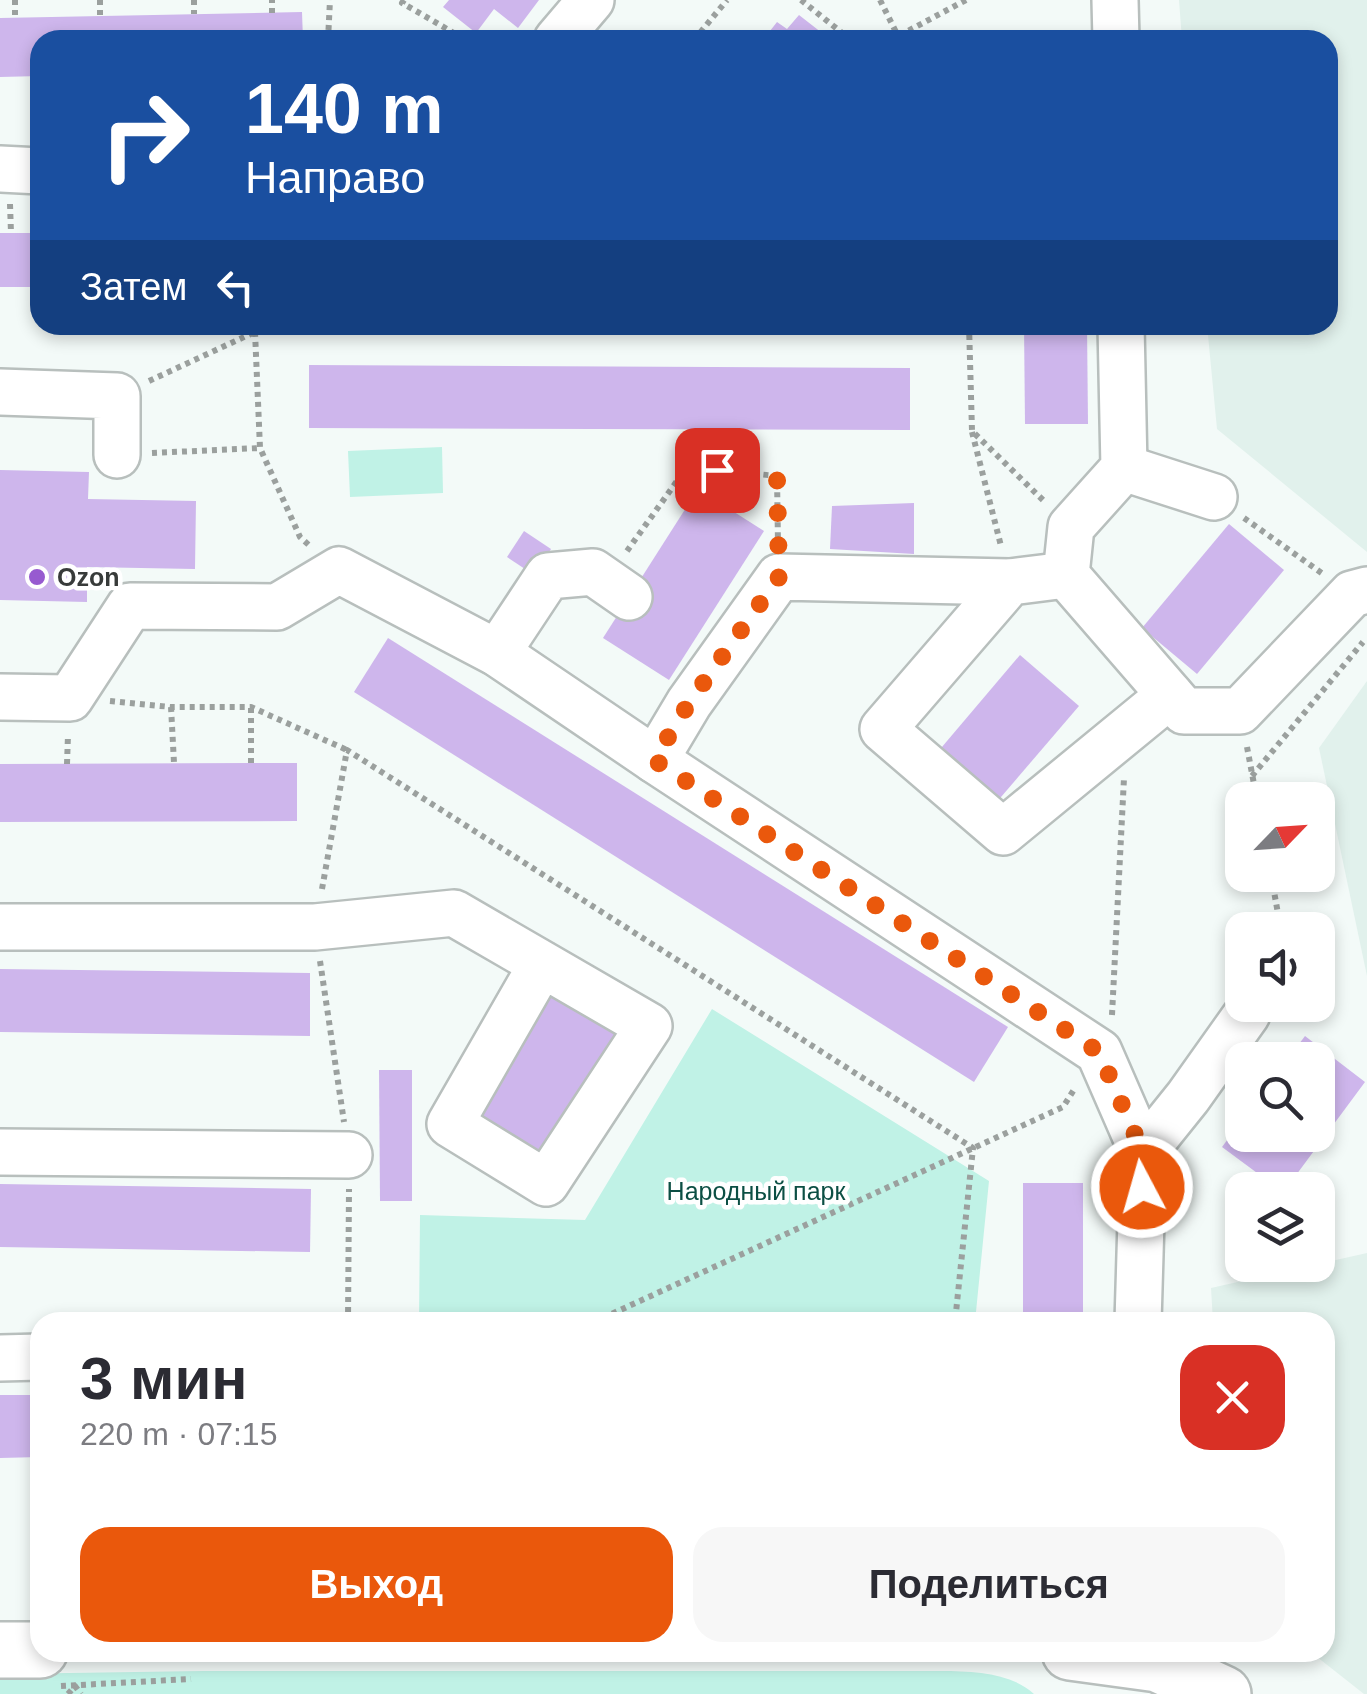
<!DOCTYPE html>
<html lang="ru">
<head>
<meta charset="utf-8">
<style>
	:root { --surface:#fff; --page:#f7f7f7; --text:#2b2b33; --muted:#7c7c81; --accent:#ea580c }
	body { margin:0; font-family:Arial,sans-serif; background:var(--page); color:var(--text); height:100vh; display:flex; flex-direction:column; font-size:38px; white-space:nowrap }
	* { box-sizing:border-box; margin:0 }
	p { font-size:32px; color:var(--muted) }
	.icon { flex:none; width:55px; height:55px; fill:none; stroke:currentColor; stroke-width:2; stroke-linecap:round; stroke-linejoin:round }
	.map { position:relative; flex:1; overflow:hidden }
	.sheet { position:absolute; left:30px; top:1312px; width:1305px; height:350px; display:flex; flex-direction:column; background:var(--surface); border-radius:30px; box-shadow:0 5px 15px #0003 }
	.sheet>* { flex:none }
	.guide { position:absolute; left:30px; top:30px; width:1308px; height:305px; border-radius:30px; box-shadow:0 5px 15px #0003; background:#1a4fa0; color:#fff; overflow:hidden }
	.needle { width:65px; rotate:65deg }
	.controls { position:absolute; left:1225px; top:782px; display:grid; gap:20px }
	.controls a { display:grid; place-items:center; width:110px; height:110px; border-radius:20px; background:var(--surface); box-shadow:0 5px 15px #0003; font-size:50px }
	.pin { position:absolute; display:grid; place-items:center; width:85px; height:85px; color:#fff; margin:-42px; border-radius:20px; box-shadow:0 5px 15px #0006 }
	.me { position:absolute; width:110px; margin:-55px; rotate:354deg; stroke-linejoin:round; filter:drop-shadow(0 0 8px #0008) }
	.turn { display:flex; align-items:center; gap:35px; height:210px; padding:0 50px; font-size:45px }
	.turn .icon { width:130px; height:130px; stroke-width:2.5 }
	.turn b { display:block; font-size:70px; line-height:85px }
	.then { display:flex; align-items:center; height:95px; padding:0 50px; background:#0003; gap:20px; font-size:38px }
	.round { display:grid; place-items:center; flex:none; width:105px; height:105px; border-radius:30px; background:var(--page) }
	.headline { display:flex; align-items:center; justify-content:space-between; height:170px; padding:0 50px }
	h1 { font-size:60px; font-weight:600; line-height:75px }
	.action { display:flex; gap:20px; margin-top:auto; padding:20px 50px }
	.action a { flex:1; height:115px; border-radius:30px; background:var(--accent); color:#fff; font-size:40px; font-weight:600; line-height:115px; text-align:center }
	.action a+a { background:var(--page); color:var(--text) }
	.map>svg:first-child { display:block }
	.built { fill:#e1f1ec }
	.green { fill:#c0f2e6 }
	.building { fill:#ceb6ec }
	.lines { fill:none; stroke-linecap:round; stroke-linejoin:round }
	.minor-casing { stroke:#b8bfbd; stroke-width:50 }
	.major-casing { stroke:#b8bfbd; stroke-width:60 }
	.path { stroke:#9ba09e; stroke-width:6; stroke-dasharray:5 5; stroke-linecap:butt }
	.minor { stroke:#fff; stroke-width:45 }
	.major { stroke:#fff; stroke-width:55 }
	.route { stroke:#ea580c; stroke-width:18; stroke-dasharray:0 32.4 }
	.poi-dot { fill:#975ad0; stroke:#fff; stroke-width:4 }
	.labels { text-anchor:middle; stroke-width:9; stroke-linejoin:round; paint-order:stroke }
	.poi-label { font-size:25px; font-weight:bold; fill:#383b3a; stroke:#fff; text-anchor:start }
	.park-label { font-size:25px; fill:#0c4f44; stroke:#fff }
</style>
</head>
<body>
<div class="map">
<svg width="1367" height="1694" viewBox="0 0 1367 1694">
	<rect width="100%" height="100%" fill="#f3faf8"/>
	<g class="built">
		<path d="M1179,0h188v552l-150,-123 -10,-104h121v-285h-146z"/>
		<path d="M1367,681v295l-48,-228z"/>
		<path d="M1367,1253v441h-3l-52,-41 13,-1v-330h-112l-2,-34z"/>
	</g>
	<g class="green">
		<path d="M442,447l1,46 -93,4 -2,-46z"/>
		<path d="M712,1009l277,172 -14,141h-556l1,-107 165,5z"/>
		<path d="M203,1671h700c40,1 100,-6 131,23h-1034v-20z"/>
	</g>
	<g class="building">
		<path d="M449,0h90l-21,28 -24,-19 -18,24 -33,-26z"/>
		<path d="M302,12l1,28h-263v36l-40,1v-59z"/>
		<path d="M799,15l32,25h-68l14,-18 10,7z"/>
		<rect x="1021" y="32" width="62" height="8"/>
		<rect x="0" y="233" width="40" height="54"/>
		<path d="M1024,325h63l1,99h-63z"/>
		<path d="M309,365l601,3v62l-601,-2z"/>
		<path d="M0,470l89,2 -1,27 108,2 -1,68 -108,-2v35l-87,-2z"/>
		<path d="M698,489l66,42 -95,149 -66,-42z"/>
		<path d="M914,503v51l-84,-5 2,-43z"/>
		<path d="M1229,524l55,46 -87,104 -55,-46z"/>
		<path d="M524,531l27,18 -17,26 -27,-18z"/>
		<path d="M388,638l620,389 -34,55 -620,-390z"/>
		<path d="M1020,655l59,51 -84,98 -59,-50z"/>
		<path d="M251,763h46v58l-297,1v-58z"/>
		<path d="M0,969l310,4v63l-310,-4z"/>
		<path d="M557,983l69,44 -88,139 -69,-44z"/>
		<path d="M1305,1036l60,46 -80,108h-5l-58,-43 20,-27v15h76v-75h-31z"/>
		<path d="M379,1070h33v131h-32z"/>
		<rect x="1023" y="1183" width="60" height="139"/>
		<path d="M0,1184l311,5 -1,63 -310,-5z"/>
		<path d="M0,1395h40v62l-40,1z"/>
	</g>
	<g class="lines">
		<defs>
			<g id="minor">
				<path d="M1115,0l1,40"/>
				<path d="M557,40l34,-40"/>
				<path d="M0,169l40,2"/>
				<path d="M1121,325l3,143 -53,59 -5,48 118,136h56l112,-117 15,-4"/>
				<path d="M0,392l117,4v59"/>
				<path d="M1124,468l90,29"/>
				<path d="M1066,575l-56,7 -127,147 120,103 167,-137"/>
				<path d="M497,653l51,-77 45,-4 36,25"/>
				<path d="M0,697l70,1 60,-92 147,1 62,-37 158,83 158,107 444,292 44,101"/>
				<path d="M655,760l34,-57 90,-126 231,5"/>
				<path d="M0,927h315l139,-14 195,113 -103,157 -96,-59 92,-160"/>
				<path d="M0,1152l349,3"/>
				<path d="M1138,1322l5,-169 45,-56 59,-83"/>
				<path d="M0,1358l40,-1"/>
			</g>
			<g id="major">
				<path d="M0,1650h40"/>
				<path d="M1070,1652l88,12 65,30"/>
			</g>
		</defs>
		<use href="#minor" class="minor-casing"/>
		<use href="#major" class="major-casing"/>
		<g class="path">
			<path d="M15,0v18"/>
			<path d="M100,0v16"/>
			<path d="M194,0v14"/>
			<path d="M404,0l-2,3 64,37"/>
			<path d="M801,0l50,40"/>
			<path d="M880,0l20,40"/>
			<path d="M272,13v-13"/>
			<path d="M328,40l2,-40"/>
			<path d="M694,40l33,-40"/>
			<path d="M891,40l75,-40"/>
			<path d="M10,204l1,29"/>
			<path d="M939,325l30,1"/>
			<path d="M969,325l3,106 74,72"/>
			<path d="M255,332l5,116 40,89 11,10"/>
			<path d="M149,381l121,-56"/>
			<path d="M972,432l29,114"/>
			<path d="M152,453l108,-5"/>
			<path d="M1244,518l79,56"/>
			<path d="M627,551l60,-84 90,9 1,68"/>
			<path d="M110,701l61,6h80l96,43"/>
			<path d="M171,707l3,56"/>
			<path d="M1247,747l10,53"/>
			<path d="M251,763v-56"/>
			<path d="M67,764l1,-29"/>
			<path d="M1252,776l111,-134"/>
			<path d="M1271,875l10,55"/>
			<path d="M322,889l25,-139 626,398 -18,174"/>
			<path d="M320,961l24,161"/>
			<path d="M1112,1015l12,-237"/>
			<path d="M348,1322l1,-133"/>
			<path d="M594,1322l469,-215 12,-19"/>
			<path d="M61,1686l130,-7"/>
			<path d="M68,1694l7,-8 6,8"/>
		</g>
		<use href="#minor" class="minor"/>
		<use href="#major" class="major"/>
	</g>
	<g class="lines">
		<path class="route" d="M717,470l60,6 2,101 -90,126 -35,57 445,292 44,101 -1,34"/>
	</g>
	<circle class="poi-dot" cx="37" cy="577" r="10"/>
	<g class="labels">
		<g class="poi-label">
			<text x="57" y="586">Ozon</text>
		</g>
		<g class="park-label">
			<text x="756" y="1200">Народный парк</text>
		</g>
	</g>
</svg>
<div class="controls">
<a><svg class="needle" viewBox="-14 -14 28 28"><path d="M0-13l5 13h-10z" fill="#e53935"/><path d="M0 13l5-13h-10z" fill="#7c7c81"/></svg></a>
<a><svg class="icon" aria-label="sound" viewBox="0 0 24 24"><path d="M4 9h4l5-4v14l-5-4H4zM17 9q2 3 0 6"/></svg></a>
<a><svg class="icon" aria-label="search" viewBox="0 0 24 24"><circle cx="10" cy="10" r="6"/><path d="M15 15l6 6"/></svg></a>
<a><svg class="icon" aria-label="layers" viewBox="0 0 24 24"><path d="M12 4l9 5-9 5-9-5zM3 14l9 5 9-5"/></svg></a>
</div>
<div class="pin" style="left:717px;top:470px;background:#d93025"><svg class="icon" aria-label="arrive" viewBox="0 0 24 24"><path d="M6 21V4h12l-3 4 3 4H6"/></svg></div>
<svg class="me" style="left:1142px;top:1187px" viewBox="-20 -20 40 40"><circle r="17" fill="#ea580c" stroke="#fff" stroke-width="3"/><path d="M0-11L8 9 0 5-8 9z" fill="#fff"/></svg>
<div class="guide">
<div class="turn"><svg class="icon" aria-label="right" viewBox="0 0 24 24"><path d="M7 20v-9h11M14 6l5 5-5 5"/></svg><div><b>140 m</b>Направо</div></div>
<div class="then">Затем<svg class="icon" aria-label="left" viewBox="0 0 24 24"><path d="M17 20v-9H6M10 6l-5 5 5 5"/></svg></div>
</div>
<section class="sheet">
<div class="headline"><div><h1>3 мин</h1><p>220 m · 07:15</p></div><a class="round" style="background:#d93025;color:#fff"><svg class="icon" aria-label="close" viewBox="0 0 24 24"><path d="M6 6l12 12M18 6L6 18"/></svg></a></div>
<div class="action"><a>Выход</a><a>Поделиться</a></div>
</section>
</div>
</body>
</html>
